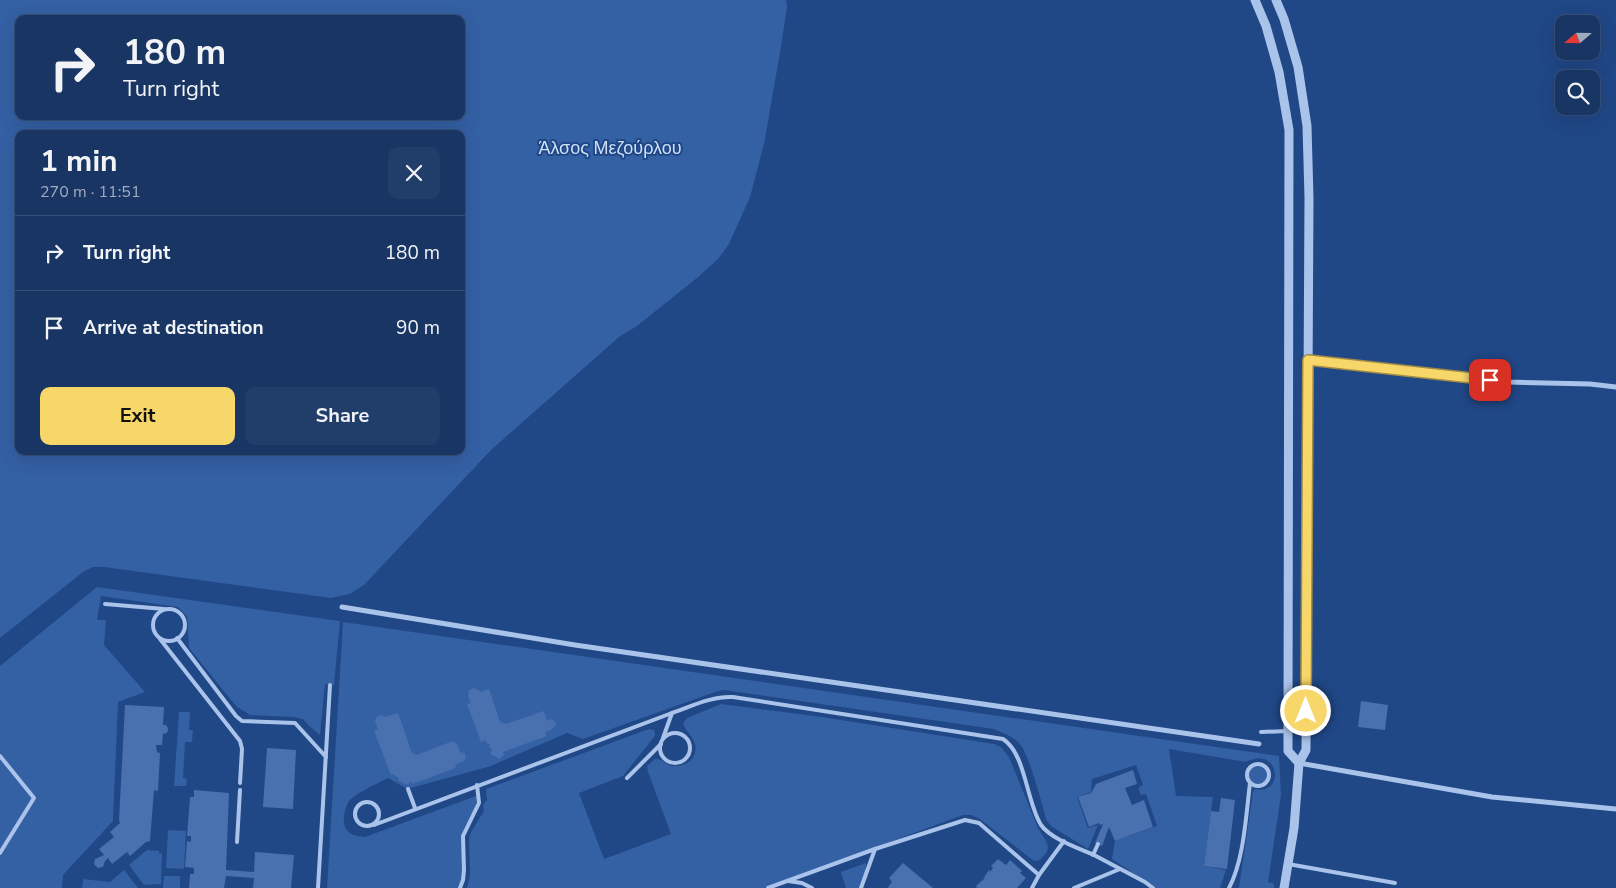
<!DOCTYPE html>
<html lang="en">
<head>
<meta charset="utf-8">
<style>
	:root { --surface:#183564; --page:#213d6a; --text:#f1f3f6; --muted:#9fabbf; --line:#365078; --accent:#f7d66a }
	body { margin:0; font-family:"Nunito Sans",sans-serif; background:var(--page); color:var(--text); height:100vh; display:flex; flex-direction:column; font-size:19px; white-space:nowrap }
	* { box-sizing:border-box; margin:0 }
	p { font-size:16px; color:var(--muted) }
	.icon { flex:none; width:28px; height:28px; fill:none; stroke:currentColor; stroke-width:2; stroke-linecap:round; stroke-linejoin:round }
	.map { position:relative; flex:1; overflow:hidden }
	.details { position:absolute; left:15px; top:130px; width:450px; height:325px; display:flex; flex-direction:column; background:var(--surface); border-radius:10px; box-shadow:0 5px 20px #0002,0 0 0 1px var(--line) }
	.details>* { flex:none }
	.top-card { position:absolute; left:15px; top:15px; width:450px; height:105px; border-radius:10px; box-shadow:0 5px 20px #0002,0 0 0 1px var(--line); background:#183564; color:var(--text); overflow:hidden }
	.needle { width:32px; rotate:250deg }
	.fabs { position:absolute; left:1555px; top:15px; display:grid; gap:10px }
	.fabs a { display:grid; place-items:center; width:45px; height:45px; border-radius:10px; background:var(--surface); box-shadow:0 5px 20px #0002,0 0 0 1px var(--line); font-size:25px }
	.pin { position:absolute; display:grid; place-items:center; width:42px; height:42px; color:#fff; margin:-21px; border-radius:10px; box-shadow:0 2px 8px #0006 }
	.me { position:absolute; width:55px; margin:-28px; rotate:0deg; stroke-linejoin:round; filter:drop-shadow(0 0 4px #0008) }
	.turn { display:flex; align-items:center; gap:18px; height:105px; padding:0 25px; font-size:22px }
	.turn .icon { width:65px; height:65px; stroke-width:2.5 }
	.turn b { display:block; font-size:35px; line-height:42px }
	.round { display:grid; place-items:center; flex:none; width:52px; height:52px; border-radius:10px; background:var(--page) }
	.overview { display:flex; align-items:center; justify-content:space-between; height:85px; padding:0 25px }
	h1 { font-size:30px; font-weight:700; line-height:38px }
	.cta { display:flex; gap:10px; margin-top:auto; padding:10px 25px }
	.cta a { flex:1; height:58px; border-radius:10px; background:var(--accent); color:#111; font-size:20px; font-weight:700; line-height:58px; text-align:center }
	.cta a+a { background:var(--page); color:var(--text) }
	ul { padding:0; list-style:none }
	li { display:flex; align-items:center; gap:15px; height:75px; padding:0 25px; border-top:1px solid var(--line) }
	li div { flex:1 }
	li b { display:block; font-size:19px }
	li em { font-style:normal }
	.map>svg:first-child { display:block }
	.green { fill:#3460a4; fill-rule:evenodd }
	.building { fill:#4970af }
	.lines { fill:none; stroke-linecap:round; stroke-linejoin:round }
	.service { stroke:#aac3ea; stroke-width:4 }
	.minor { stroke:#aac3ea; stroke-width:5 }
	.tertiary { stroke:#aac3ea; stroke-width:9 }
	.route-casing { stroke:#a18b45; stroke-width:12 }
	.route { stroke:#f7d66a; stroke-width:9 }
	.labels { text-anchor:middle; stroke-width:4; stroke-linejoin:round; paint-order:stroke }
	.park-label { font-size:18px; fill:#cedff7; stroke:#204786 }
</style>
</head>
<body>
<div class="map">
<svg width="1616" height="888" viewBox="0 0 1616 888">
	<rect width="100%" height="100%" fill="#204786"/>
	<g class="green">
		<path d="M0,0h786l1,6 -6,41 -17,97 -14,53 -21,47 -11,15 -21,19 -60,48 -18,11 -128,113 -127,135 -14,9 -19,4 -227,-31h-11l-10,5 -83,66zM19,19h442v97h-442zM19,134h442v317h-442z"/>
		<path d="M97,587l243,34 -6,64 -9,-1 -5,51 -11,-9 -6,-7 -10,-2 -43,-2 -14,-9 -47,-58 -2,-32 -9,-9 -77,-11 -4,24h9l-2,25 41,47 -27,10 -5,119 -50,54 -1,13h-62v-222z"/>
		<path d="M343,622l936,134 2,39 -13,87 6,2v4h-35l14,-96 2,-3c31,7 24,-45 -9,-27l-77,-13 7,47 37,1 -9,69 22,4 -6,18h-65l-43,-29 3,-18 42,-15 -11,-32 -5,1 -3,-7 5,-3 -7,-20 -44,14 -1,13 -14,5 11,31 10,-3 -10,24 -37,-23 -4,-5c-5,-16 -18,-68 -28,-78 -7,-7 -16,-10 -25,-14l-270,-39 -6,1 -135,48 -16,-6 -76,33 -84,23 -19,-11c-10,5 -31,15 -38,22 -3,3 -4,8 -5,11 -4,17 2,25 20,26l111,-41c3,16 -10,26 -12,41 -3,17 0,33 -4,51h-133z"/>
		<path d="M721,704l101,13 172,27 7,3 8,10 29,71 8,13 2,5 -1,6 -7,8 -6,1 -54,-42 -9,-4h-8l-199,73h-297l3,-13 -1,-37 2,-6 13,-21 -1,-6 4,-5 -1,-11 163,-60 5,1 1,3 -1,4 -31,39 -44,17 25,66 67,-25 -23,-62 -1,-6 8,-7c8,0 11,6 18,7 14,1 25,-8 22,-22 -2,-8 -10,-13 -12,-21l4,-5z"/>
		<path d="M179,712h11l-1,18h4l-1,12h-7l-2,36 4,1 -1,7h-12z"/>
		<circle cx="1258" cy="775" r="9"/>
		<path d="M168,830l18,1 -2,38 -18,-1z"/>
		<path d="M147,850l12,1v2h3l-1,31 -17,1 -15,-20z"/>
		<path d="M866,863v7l-7,18h-13l-5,-16z"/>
		<path d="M124,870l14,18h-56l1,-9 27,3z"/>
		<path d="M164,876h16v12h-17z"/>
	</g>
	<g class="building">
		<path d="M474,688l7,4 8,-3 11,33 6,2 38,-13 3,10 3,-2 5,2 1,4 -5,5 -6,2 2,4 -44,16 1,3 -4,4 -10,-5 2,-5 -3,-2 1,-3 -4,-1 -1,-3 -4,2 -14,-38 4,-1 -3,-8 1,-5z"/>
		<path d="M1361,701l27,4 -3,25 -27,-3z"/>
		<path d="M125,705l39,2 -1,18h3l2,3v3l-3,3 -2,-1 -1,12h-6l1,7 3,1 -2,38 -4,-1 -4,51 -4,1 -16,14 -3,-4 -15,12 -4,-6 -3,3 -2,6 -5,1 -4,-4 1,-5 9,-4 -5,-6 15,-12 -4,-5 10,-9 -1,-3z"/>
		<path d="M398,713l14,40 4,2 37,-14v2l3,-1 4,10 5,1 1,5 -2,3 -9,4 1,3 -44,16 -1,-3 -4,4 -9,-5 1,-2 -5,-3 1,-1 -4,1 -17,-44 4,-2 -3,-8 2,-4 4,-2 5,2z"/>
		<path d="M267,748l29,2 -3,59 -30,-2z"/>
		<path d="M1133,770l4,14 -12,4 7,17 12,-5 9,27 -38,14 -6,-14 -7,19 -7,-3 8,-19 -3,1 -1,-2 -10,4 -11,-30 13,-4 5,-9z"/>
		<path d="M194,790l35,3 -3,77 28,2 1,-20 39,3 -3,33h-38l1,-10 -28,-2 -2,12h-35l1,-14h4v-6l-9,-1 2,-26 4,1v-6h-4l3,-39h4z"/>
		<path d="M1221,798l14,2 -8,69 -23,-3 7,-55 8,1z"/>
		<path d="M998,859l8,6 4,-5 12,11 -2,2 6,5 -9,10h-40l-1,-2 9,-8 -1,-1 5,-7 1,2 3,-4 -2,-2z"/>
		<path d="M903,863l30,25h-44l-1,-1 4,-5 -3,-4z"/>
	</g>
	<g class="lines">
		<g class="service">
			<path d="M105,604l59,5"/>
			<circle cx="169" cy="625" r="16"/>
			<path d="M177,638l59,78 6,5 53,2 31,34"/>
			<path d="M160,639l80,102 2,8 -2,34"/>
			<path d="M1261,732l27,-1"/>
			<circle cx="675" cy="748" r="15"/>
			<path d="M663,738l9,-25"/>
			<path d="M0,756l34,42 -34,55"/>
			<circle cx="1258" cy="775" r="11"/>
			<path d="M627,778l34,-34"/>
			<path d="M408,789l7,19"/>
			<circle cx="367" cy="814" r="12"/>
			<path d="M374,825l298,-112c20,-7 40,-17 61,-16l270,42c23,15 23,62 38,86 10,14 37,23 53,30 17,9 34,18 51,27l8,6"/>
			<path d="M237,842l3,-52"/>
			<path d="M1093,855l5,-11"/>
			<path d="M1288,864l107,19"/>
			<path d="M788,881l14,2 10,5"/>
			<path d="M318,888l12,-203"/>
			<path d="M460,888l3,-8 1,-10 -1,-34 16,-33 -2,-18"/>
			<path d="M768,888l107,-39 90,-29 14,3 60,52"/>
			<path d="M861,888l14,-39"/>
			<path d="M1032,888l7,-13 25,-34"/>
			<path d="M1074,888l46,-19"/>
			<path d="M1229,888c15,-28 17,-73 21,-105"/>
		</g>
		<g class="minor">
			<path d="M1308,359l200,23 82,2 26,3"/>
			<path d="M342,607l233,38 684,99"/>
			<path d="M1299,763l193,34 124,12"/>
		</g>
		<g class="tertiary">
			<path d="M1255,0l11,26 13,46 10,58 -1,601v20l11,12"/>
			<path d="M1276,0l8,19 14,48 9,59 2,72 -3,552 -7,13 -5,65 -10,60"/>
		</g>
	</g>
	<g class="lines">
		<defs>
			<path id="route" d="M1306,711l2,-351 182,20"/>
		</defs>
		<use href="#route" class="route-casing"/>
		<use href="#route" class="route"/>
	</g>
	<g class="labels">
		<g class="park-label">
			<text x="610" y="154">Άλσος Μεζούρλου</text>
		</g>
	</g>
</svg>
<div class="fabs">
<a><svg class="needle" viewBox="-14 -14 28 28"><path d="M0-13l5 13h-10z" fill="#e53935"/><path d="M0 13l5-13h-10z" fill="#9fabbf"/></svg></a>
<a><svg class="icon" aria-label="search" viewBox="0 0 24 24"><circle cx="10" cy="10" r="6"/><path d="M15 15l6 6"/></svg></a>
</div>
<div class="pin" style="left:1490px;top:380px;background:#d93025"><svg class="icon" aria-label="arrive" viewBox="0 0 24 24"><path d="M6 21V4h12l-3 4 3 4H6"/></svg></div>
<svg class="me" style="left:1306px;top:711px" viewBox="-20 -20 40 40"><circle r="17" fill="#f7d66a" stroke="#fff" stroke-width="3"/><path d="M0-11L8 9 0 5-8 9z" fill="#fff"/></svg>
<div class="top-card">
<div class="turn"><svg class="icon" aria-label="right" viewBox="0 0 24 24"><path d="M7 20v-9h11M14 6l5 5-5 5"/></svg><div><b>180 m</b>Turn right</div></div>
</div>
<section class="details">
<div class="overview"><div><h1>1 min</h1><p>270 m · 11:51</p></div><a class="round"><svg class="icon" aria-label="close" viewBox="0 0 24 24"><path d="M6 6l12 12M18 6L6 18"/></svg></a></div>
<ul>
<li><svg class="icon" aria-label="right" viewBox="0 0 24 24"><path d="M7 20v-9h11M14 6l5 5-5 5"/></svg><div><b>Turn right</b></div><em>180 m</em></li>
<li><svg class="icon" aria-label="arrive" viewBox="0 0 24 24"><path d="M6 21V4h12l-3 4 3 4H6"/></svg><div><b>Arrive at destination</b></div><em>90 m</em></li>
</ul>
<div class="cta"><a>Exit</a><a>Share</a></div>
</section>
</div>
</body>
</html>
